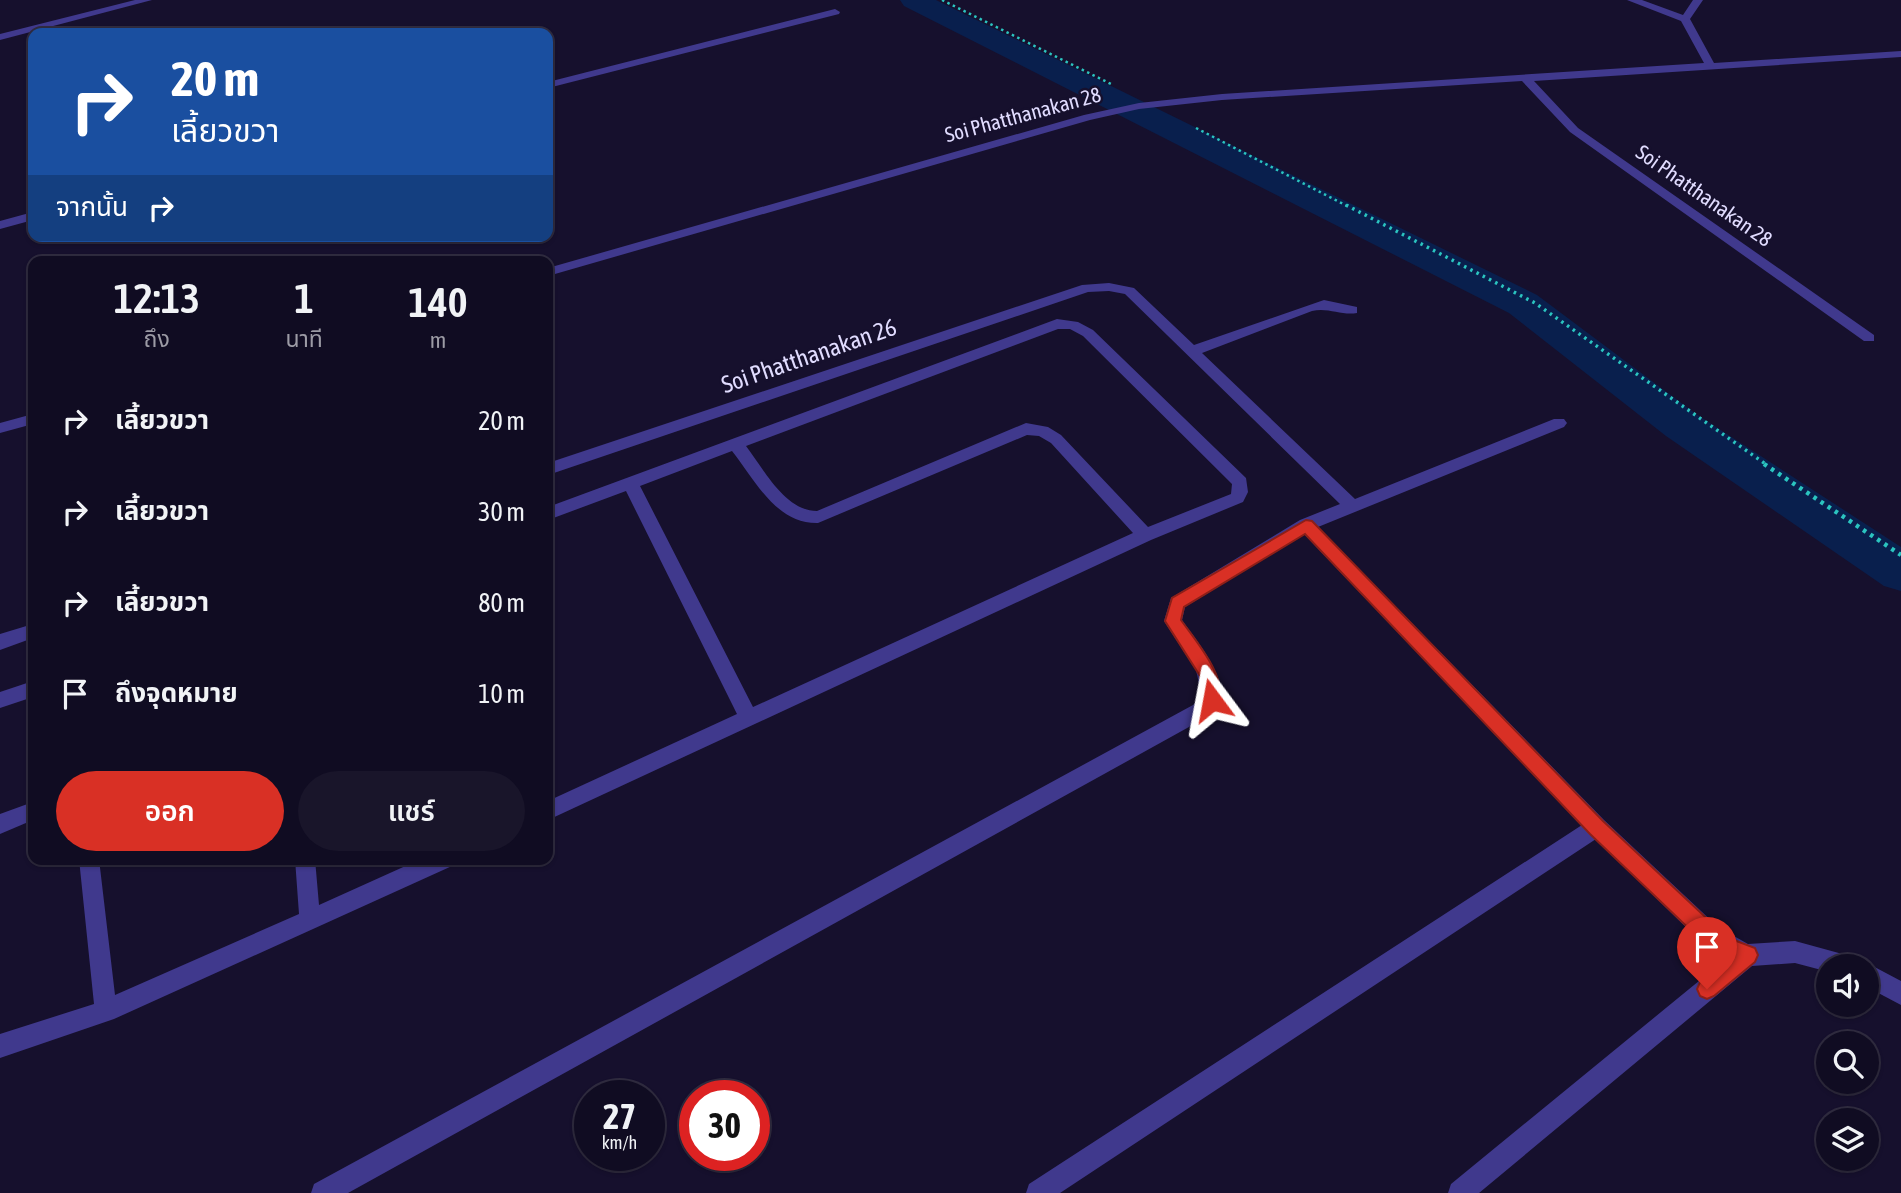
<!DOCTYPE html>
<html lang="th">
<head>
<meta charset="utf-8">
<style>
	:root { --surface:#100c22; --page:#19152a; --text:#f1f3f6; --muted:#9c9ba5; --line:#302c40; --accent:#d93025 }
	body { margin:0; font-family:"Asap Condensed","Noto Sans Thai",sans-serif; background:var(--page); color:var(--text); height:100vh; display:flex; flex-direction:column; font-size:26px; white-space:nowrap }
	* { box-sizing:border-box; margin:0 }
	p { font-size:23px; color:var(--muted) }
	.icon { flex:none; width:38px; height:38px; fill:none; stroke:currentColor; stroke-width:2; stroke-linecap:round; stroke-linejoin:round }
	.map { position:relative; flex:1; overflow:hidden }
	.details { position:absolute; left:28px; top:256px; width:525px; height:609px; display:flex; flex-direction:column; background:var(--surface); border-radius:14px; box-shadow:0 2px 5px #0004,0 0 0 2px var(--line) }
	.details>* { flex:none }
	.banner { position:absolute; left:28px; top:28px; width:525px; height:214px; border-radius:14px; box-shadow:0 2px 5px #0004,0 0 0 2px var(--line); background:#1a4fa0; color:#fff; overflow:hidden }
	.tools { position:absolute; left:1816px; top:954px; display:grid; gap:14px }
	.tools a { display:grid; place-items:center; width:63px; height:63px; border-radius:50%; background:var(--surface); box-shadow:0 2px 5px #0004,0 0 0 2px var(--line); font-size:35px }
	.speed { position:absolute; left:574px; top:1080px; display:flex; gap:14px; font-size:35px; font-weight:700; text-align:center }
	.speed>* { display:grid; place-content:center; width:91px; height:91px; border-radius:50%; background:var(--surface); box-shadow:0 2px 5px #0004,0 0 0 2px var(--line); line-height:1 }
	.speed small { font-size:18px; font-weight:400 }
	.speed .limit { border:10px solid #d22; background:#fff; color:#111 }
	.pin { position:absolute; display:grid; place-items:center; width:60px; height:60px; color:#fff; margin:-72px -30px; border-radius:50% 50% 50% 0; rotate:-45deg; box-shadow:0 0 7px #0007 }
	.pin .icon { rotate:45deg }
	.me { position:absolute; width:77px; margin:-38px; rotate:347deg; stroke-linejoin:round; filter:drop-shadow(0 0 5px #0008) }
	.turn { display:flex; align-items:center; gap:24px; height:147px; padding:0 28px; font-size:32px }
	.turn .icon { width:91px; height:91px; stroke-width:2.5 }
	.turn b { display:block; font-size:49px; line-height:60px }
	.then { display:flex; align-items:center; height:66px; padding:0 28px; background:#0003; gap:14px; font-size:26px }
	.eta { display:flex; justify-content:space-evenly; align-items:center; height:119px; text-align:center }
	.eta b { font-size:42px; font-weight:600; line-height:49px }
	.cta { display:flex; gap:14px; margin-top:auto; padding:14px 28px }
	.cta a { flex:1; height:80px; border-radius:42px; background:var(--accent); color:#fff; font-size:28px; font-weight:600; line-height:80px; text-align:center }
	.cta a+a { background:var(--page); color:var(--text) }
	ul { padding:0; list-style:none }
	li { display:flex; align-items:center; gap:21px; height:91px; padding:0 28px }
	li div { flex:1 }
	li b { display:block; font-size:26px }
	li em { font-style:normal }
	.map>svg:first-child { display:block }
	.lines { fill:none; stroke-linecap:round; stroke-linejoin:round }
	.canal { fill:#091f4d; fill-rule:evenodd }
	.path-far2 { stroke:#2bc4c0; stroke-width:2.5; stroke-dasharray:2.5 3.5; stroke-linecap:butt }
	.path-far1 { stroke:#2bc4c0; stroke-width:3.5; stroke-dasharray:2.5 4.5; stroke-linecap:butt }
	.path { stroke:#2bc4c0; stroke-width:4.5; stroke-dasharray:3.5 5; stroke-linecap:butt }
	.service { fill:#40398d; fill-rule:evenodd }
	.minor { fill:#40398d; fill-rule:evenodd }
	.route { fill:#d93025; stroke:#8d1f18; stroke-width:2 }
	.labels { text-anchor:middle; stroke-width:5; stroke-linejoin:round; paint-order:stroke }
	.far-street-label { font-size:21px; fill:#e1dcff; stroke:#16102d }
	.street-label { font-size:24px; fill:#e1dcff; stroke:#16102d }
</style>
</head>
<body>
<div class="map">
<svg width="1901" height="1193" viewBox="0 0 1901 1193">
	<rect width="100%" height="100%" fill="#16102d"/>
	<g class="lines">
		<path class="canal" d="M900,0h36l601,295 159,119 205,133v44l-17,-5 -218,-150 -157,-123 -605,-307z"/>
		<g class="path-far2">
			<path d="M942,0l169,84"/>
			<path d="M1196,128l153,79"/>
		</g>
		<path class="path-far1" d="M1346,205l189,98 232,162"/>
		<path class="path" d="M1764,464l137,91"/>
		<g class="service">
			<path d="M1057,319l21,3 15,8 153,148 2,14 -5,10 -92,38 -603,280v-19l189,-87 -111,-223 -78,29v-13zM1058,329h12l13,7 149,148 -1,10 -83,33 -87,-92 -13,-8 -22,-4 -209,88c-32,0 -54,-43 -71,-65zM1027,435l12,1 12,7 82,90 -380,174 -113,-221 92,-35c23,29 44,73 86,72z"/>
			<path d="M33,681v16l-33,11v-16z"/>
			<path d="M33,802v18l-33,14v-20z"/>
			<path d="M79,859h20l16,136 184,-81 -4,-55h20l4,46 102,-46h34l-3,7 -338,153 -114,39v-24l94,-30z"/>
		</g>
		<g class="minor">
			<path d="M135,0h17l-152,40v-6z"/>
			<path d="M1627,0h15l41,15 10,-15h10l-13,19 24,44 187,-12v6l-367,24 44,47 296,207v6h-10l-294,-209 -48,-51 -300,19 -83,9 -49,11 -542,156v-8l536,-153 55,-12 83,-9 482,-31 -23,-42z"/>
			<path d="M835,9l5,3 -1,2 -291,74v-6z"/>
			<path d="M33,212v8l-33,9v-8z"/>
			<path d="M1109,283l25,5 60,57 130,-45 33,7v6c-15,3 -29,-6 -45,-2l-110,42 153,146 199,-80h10l3,4 -3,4 -246,100 286,293 114,107 30,17 47,-3 62,17 3,8 7,-3 34,18v24l-34,-18v-21h-38v6l-34,-9 -43,3 -273,227h-31l3,-9 276,-226 -25,-15 -106,-104 -536,354h-34l3,-9 553,-359 -278,-291 -119,73 -3,13c13,19 44,55 39,80 -1,7 -10,12 -14,17l-859,476h-37l3,-9 879,-479 9,-8 -6,-27 -32,-49 7,-23 129,-78 40,-16 -215,-210 -16,-3 -21,1 -540,183v-12l534,-178z"/>
			<path d="M33,414v10l-33,9v-10z"/>
			<path d="M33,624v14l-33,12v-16z"/>
		</g>
	</g>
	<path class="route" d="M1306,520l6,1 291,300 114,107 17,12 21,8 3,7 -3,7 -41,34 -7,3 -7,-3 -3,-7 3,-7 29,-24 -26,-16 -113,-108 -285,-300 -121,73 -3,13c14,20 49,60 37,85l-6,3 -6,-3 -6,-29 -35,-55 7,-23z"/>
	<g class="labels">
		<g class="far-street-label">
			<text transform="translate(1023 115) rotate(-15)" y="7">Soi Phatthanakan 28</text>
			<text transform="translate(1704 196) rotate(35)" y="7">Soi Phatthanakan 28</text>
		</g>
		<g class="street-label">
			<text transform="translate(809 356) rotate(-19)" y="8">Soi Phatthanakan 26</text>
		</g>
	</g>
</svg>
<div class="tools">
<a><svg class="icon" aria-label="sound" viewBox="0 0 24 24"><path d="M4 9h4l5-4v14l-5-4H4zM17 9q2 3 0 6"/></svg></a>
<a><svg class="icon" aria-label="search" viewBox="0 0 24 24"><circle cx="10" cy="10" r="6"/><path d="M15 15l6 6"/></svg></a>
<a><svg class="icon" aria-label="layers" viewBox="0 0 24 24"><path d="M12 4l9 5-9 5-9-5zM3 14l9 5 9-5"/></svg></a>
</div>
<div class="speed"><div>27<small>km/h</small></div><div class="limit">30</div></div>
<div class="pin" style="left:1707px;top:989px;background:#d93025"><svg class="icon" aria-label="arrive" viewBox="0 0 24 24"><path d="M6 21V4h12l-3 4 3 4H6"/></svg></div>
<svg class="me" style="left:1212px;top:700px" viewBox="-20 -20 40 40"><path d="M0-17L14 15 0 8-14 15z" fill="#d93025" stroke="#fff" stroke-width="4"/></svg>
<div class="banner">
<div class="turn"><svg class="icon" aria-label="right" viewBox="0 0 24 24"><path d="M7 20v-9h11M14 6l5 5-5 5"/></svg><div><b>20 m</b>เลี้ยวขวา</div></div>
<div class="then">จากนั้น<svg class="icon" aria-label="right" viewBox="0 0 24 24"><path d="M7 20v-9h11M14 6l5 5-5 5"/></svg></div>
</div>
<section class="details">
<div class="eta">
<div><b>12:13</b><p>ถึง</p></div>
<div><b>1</b><p>นาที</p></div>
<div><b>140</b><p>m</p></div>
</div>
<ul>
<li><svg class="icon" aria-label="right" viewBox="0 0 24 24"><path d="M7 20v-9h11M14 6l5 5-5 5"/></svg><div><b>เลี้ยวขวา</b></div><em>20 m</em></li>
<li><svg class="icon" aria-label="right" viewBox="0 0 24 24"><path d="M7 20v-9h11M14 6l5 5-5 5"/></svg><div><b>เลี้ยวขวา</b></div><em>30 m</em></li>
<li><svg class="icon" aria-label="right" viewBox="0 0 24 24"><path d="M7 20v-9h11M14 6l5 5-5 5"/></svg><div><b>เลี้ยวขวา</b></div><em>80 m</em></li>
<li><svg class="icon" aria-label="arrive" viewBox="0 0 24 24"><path d="M6 21V4h12l-3 4 3 4H6"/></svg><div><b>ถึงจุดหมาย</b></div><em>10 m</em></li>
</ul>
<div class="cta"><a>ออก</a><a>แชร์</a></div>
</section>
</div>
</body>
</html>
